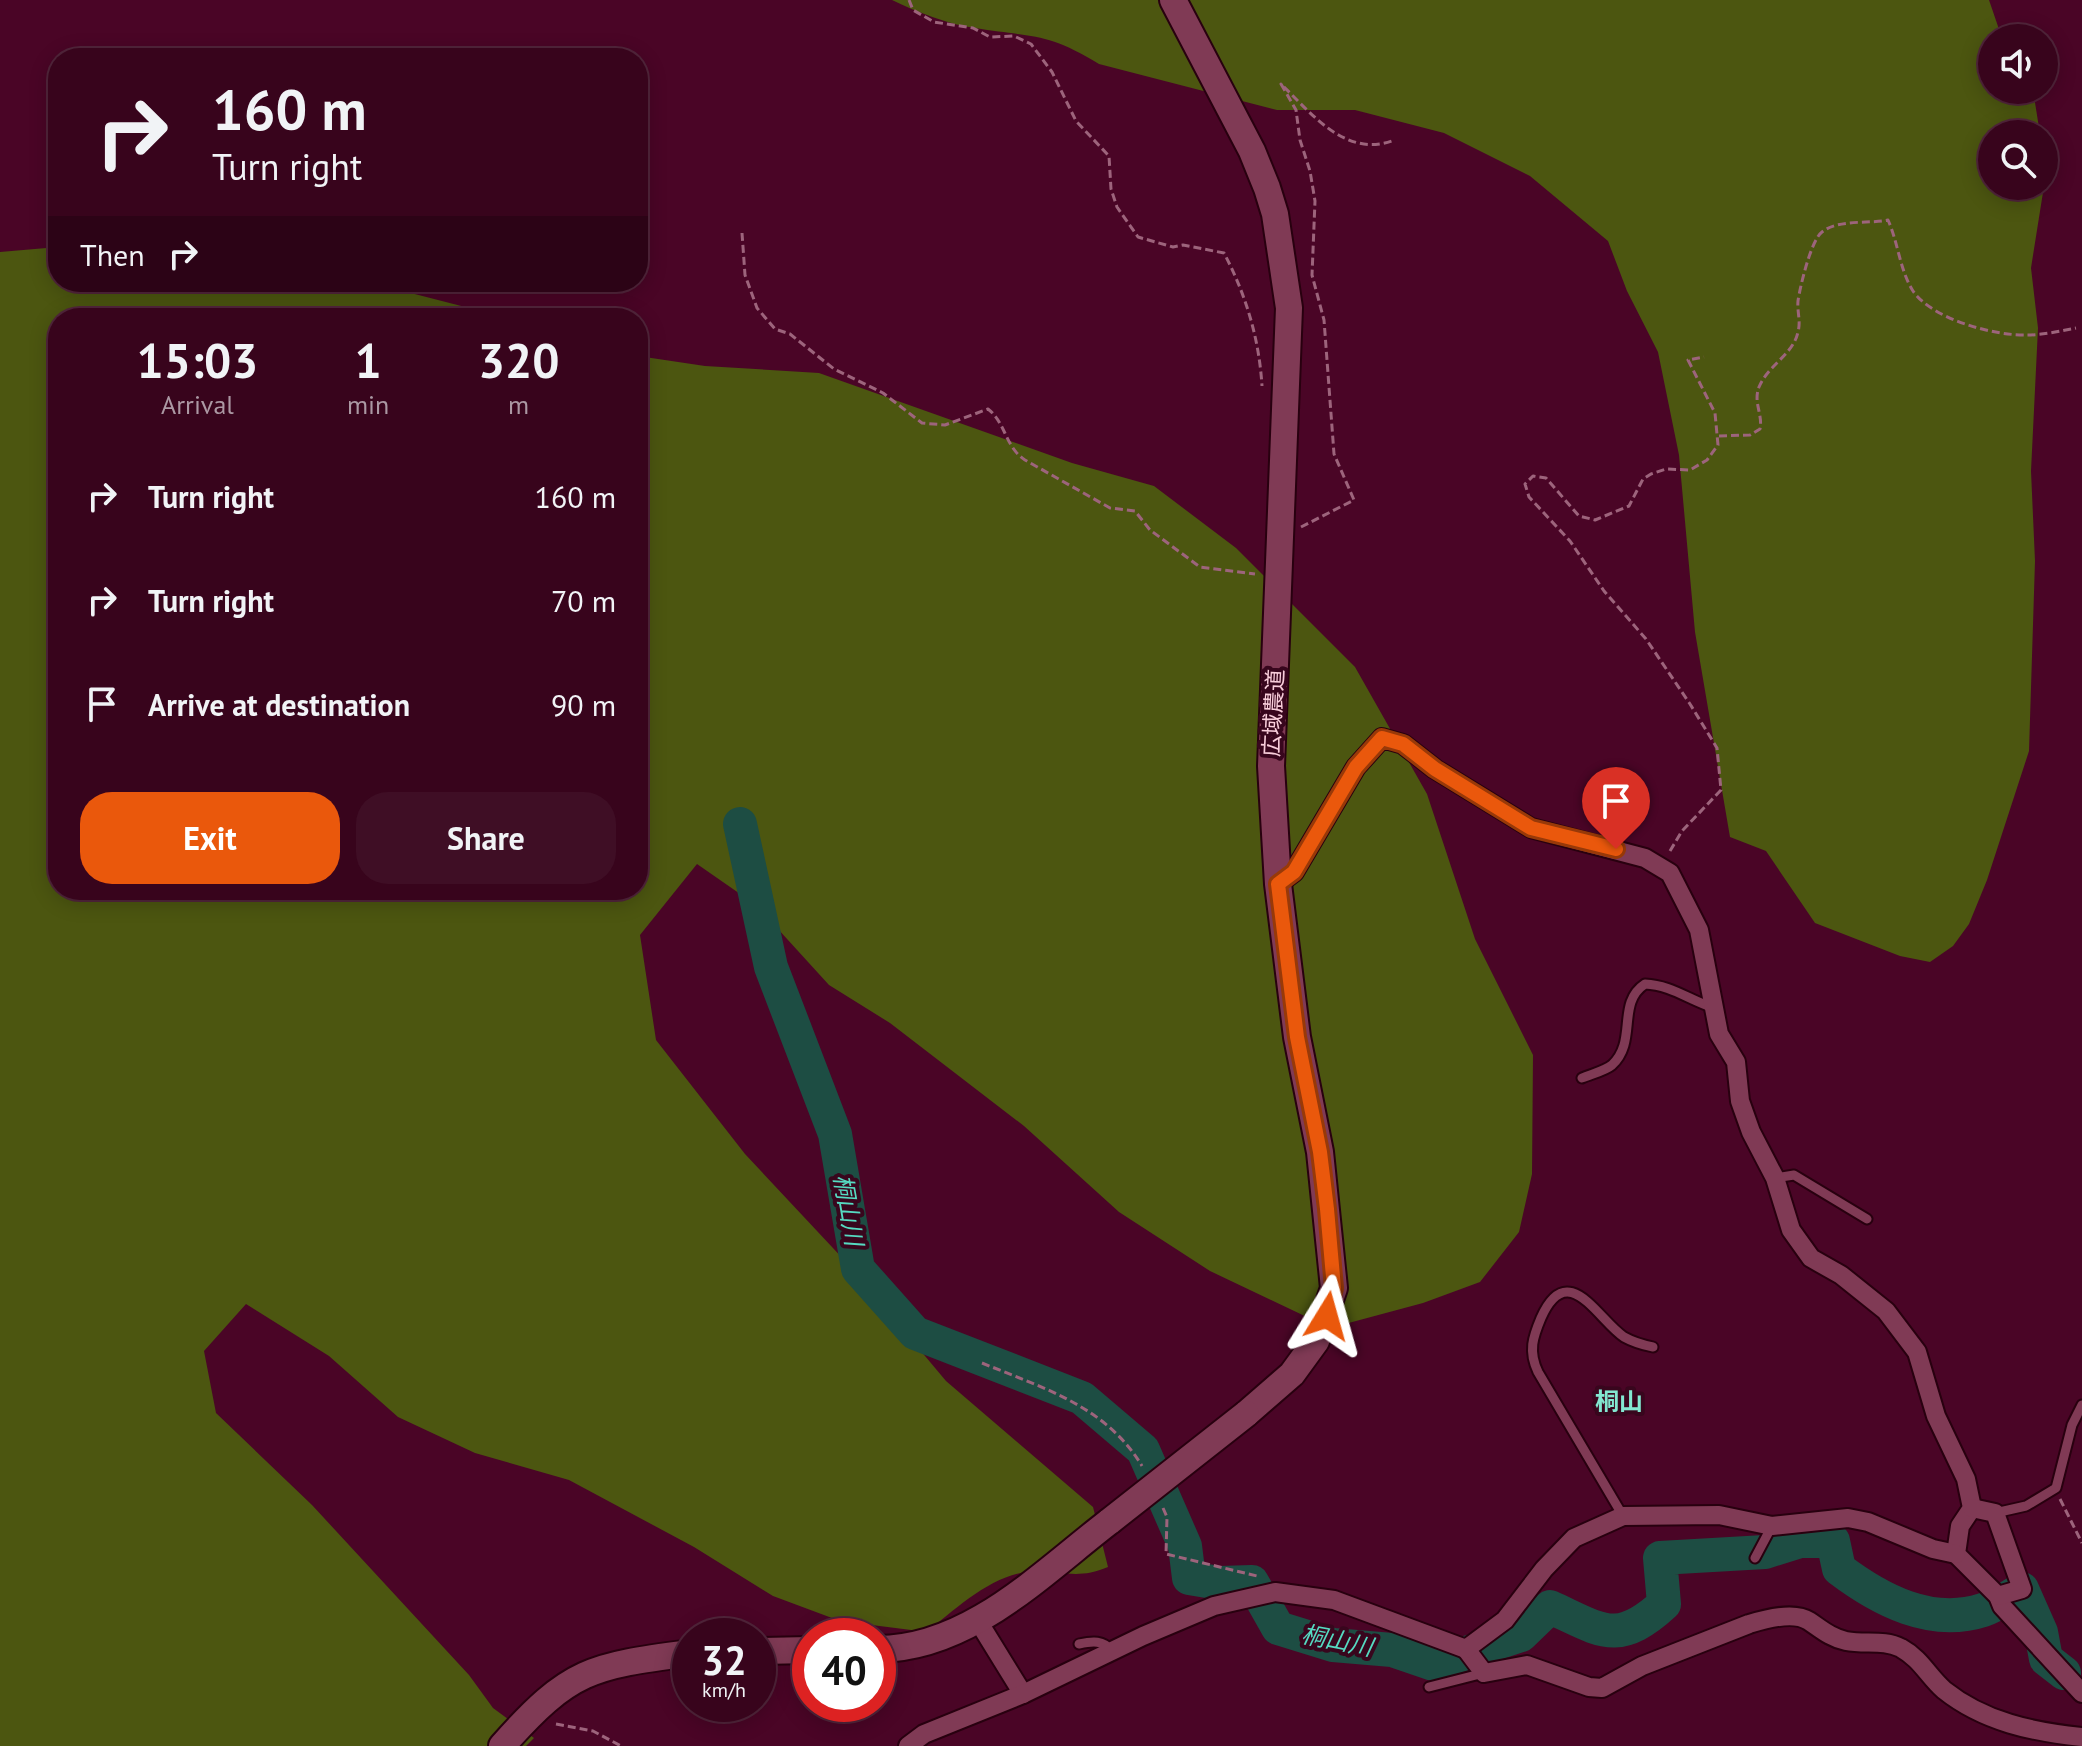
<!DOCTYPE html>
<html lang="en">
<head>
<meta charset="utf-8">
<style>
	:root { --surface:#38041c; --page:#3f0e25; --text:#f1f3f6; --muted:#ab98a3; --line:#52253b; --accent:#ea580c }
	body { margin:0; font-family:"PT Sans","Noto Sans JP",sans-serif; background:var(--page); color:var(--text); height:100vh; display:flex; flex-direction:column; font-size:30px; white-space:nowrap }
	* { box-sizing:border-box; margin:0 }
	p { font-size:26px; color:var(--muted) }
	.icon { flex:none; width:44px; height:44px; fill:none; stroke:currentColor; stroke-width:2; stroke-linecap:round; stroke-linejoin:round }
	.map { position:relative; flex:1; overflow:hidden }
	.drawer { position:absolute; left:48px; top:308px; width:600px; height:592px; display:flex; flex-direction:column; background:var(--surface); border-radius:32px; box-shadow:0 4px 20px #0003,0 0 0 2px var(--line) }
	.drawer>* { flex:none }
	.top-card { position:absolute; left:48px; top:48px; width:600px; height:244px; border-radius:32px; box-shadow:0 4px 20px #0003,0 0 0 2px var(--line); background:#38041c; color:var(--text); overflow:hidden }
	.fabs { position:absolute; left:1978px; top:24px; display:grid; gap:16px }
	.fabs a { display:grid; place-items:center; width:80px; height:80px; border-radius:50%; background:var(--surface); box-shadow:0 4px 20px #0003,0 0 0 2px var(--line); font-size:40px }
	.speed { position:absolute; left:672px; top:1618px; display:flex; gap:16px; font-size:40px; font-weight:700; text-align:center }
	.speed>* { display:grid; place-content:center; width:104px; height:104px; border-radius:50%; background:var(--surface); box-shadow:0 4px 20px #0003,0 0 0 2px var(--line); line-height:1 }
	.speed small { font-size:20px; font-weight:400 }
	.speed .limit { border:12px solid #d22; background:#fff; color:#111 }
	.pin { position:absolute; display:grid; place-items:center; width:68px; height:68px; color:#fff; margin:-82px -34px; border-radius:50% 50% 50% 0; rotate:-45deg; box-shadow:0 0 8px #0007 }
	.pin .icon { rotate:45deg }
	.me { position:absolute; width:88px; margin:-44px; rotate:8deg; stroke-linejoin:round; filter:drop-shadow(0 0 6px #0008) }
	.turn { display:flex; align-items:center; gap:28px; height:168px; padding:0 32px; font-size:36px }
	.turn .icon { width:104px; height:104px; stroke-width:2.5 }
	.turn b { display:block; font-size:56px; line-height:68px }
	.then { display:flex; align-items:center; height:76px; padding:0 32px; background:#0003; gap:16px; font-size:30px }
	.eta { display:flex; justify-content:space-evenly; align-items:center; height:136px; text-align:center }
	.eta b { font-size:48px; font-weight:700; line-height:56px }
	.action { display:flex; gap:16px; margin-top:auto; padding:16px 32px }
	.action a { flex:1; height:92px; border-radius:32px; background:var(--accent); color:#fff; font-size:32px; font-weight:700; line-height:92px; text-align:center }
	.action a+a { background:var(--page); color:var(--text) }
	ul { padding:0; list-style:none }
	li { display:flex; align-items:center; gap:24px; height:104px; padding:0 32px }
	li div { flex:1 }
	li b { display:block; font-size:30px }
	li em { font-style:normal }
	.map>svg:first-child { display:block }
	.forest { fill:#4c5610 }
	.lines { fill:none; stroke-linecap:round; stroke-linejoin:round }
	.river { stroke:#1d4d43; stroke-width:34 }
	.lane-casing { stroke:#28000f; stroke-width:13 }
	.street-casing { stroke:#28000f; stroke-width:22 }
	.secondary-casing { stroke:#28000f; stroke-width:30 }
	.path { stroke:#9d647c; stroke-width:3; stroke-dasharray:8 4; stroke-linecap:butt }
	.lane { stroke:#803a55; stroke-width:9 }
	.street { stroke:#803a55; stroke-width:18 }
	.secondary { stroke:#803a55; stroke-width:26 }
	.secondary-bridge-casing { stroke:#28000f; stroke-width:30; stroke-linecap:butt }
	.secondary-bridge { stroke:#803a55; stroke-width:26 }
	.route-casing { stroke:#983908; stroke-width:20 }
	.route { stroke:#ea580c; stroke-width:14 }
	.labels { text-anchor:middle; stroke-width:8; stroke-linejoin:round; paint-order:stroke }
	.street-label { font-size:22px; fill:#f9cedb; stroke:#38061d }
	.water-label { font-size:24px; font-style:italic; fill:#56dac1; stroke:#38061d }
	.neighbourhood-label { font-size:24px; font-weight:bold; fill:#83e8d1; stroke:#38061d }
</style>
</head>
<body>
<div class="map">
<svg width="2082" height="1746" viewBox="0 0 2082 1746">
	<rect width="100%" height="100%" fill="#4a0526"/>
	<g class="forest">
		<path d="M892,0h1097l13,38h-10v52h41l7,44h-48v52h52v-6v6l-13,82 7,60 -7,143 4,90 -6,190 -42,129 -18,44 -16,22 -23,16 -30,-6 -85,-33 -49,-72 -36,-14 -35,-205 -16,-177 -21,-103 -31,-61 -19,-50 -78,-65 -86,-43 -89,-23h-78l-178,-46c-51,-32 -69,-27 -124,-36 -28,-4 -58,-16 -83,-28z"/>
		<path d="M58,247v35h310l140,36h-450v572h580v-534l67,10 114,7 253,90 82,23 82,62 119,119 72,127 48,145 58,116 -1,119 -13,58 -39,50 -57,21 -93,25 -120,-57 -91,-59 -95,-86 -134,-103 -61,-38 -73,-80 -59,-41 -57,71 16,105 89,114 102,109 99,118 147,126 15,60c-32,14 -49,2 -80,5 -36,3 -74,38 -101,60l-87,-11 -67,-25 -79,-49 -125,-67 -94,-27 -77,-36 -69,-61 -83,-52 -42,47 12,62 96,92 157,170 24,33 41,30 -8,8h-526v-1494z"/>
	</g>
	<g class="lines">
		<path class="river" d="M740,824l31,143 64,167 23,135 57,64 167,65 61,52 42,96 4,32 30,5 33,-1 26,46 55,17 59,5 41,14 88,-29 29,-28c51,23 67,40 114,-3l-4,-46 105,-6 35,-11h33l6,28c41,31 92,58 144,41 13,-4 27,-14 39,-21l19,43 5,27 18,14"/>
		<defs>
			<g id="lane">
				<path d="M1582,1078c9,-4 23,-7 30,-13 26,-24 4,-62 33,-81 26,1 44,16 69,24"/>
				<path d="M1775,1178l19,-3 73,44"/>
				<path d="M1995,1513l31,-7 30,-18 16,-63 10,-20"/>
				<path d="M1623,1516l-85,-144c-10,-21 -5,-35 3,-54 27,-61 57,2 83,19 9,5 19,8 29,10"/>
				<path d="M1755,1558l17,-32"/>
				<path d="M1079,1644c14,-3 24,-4 33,7"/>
				<path d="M1429,1687l55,-14"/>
			</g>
			<g id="street">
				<path d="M1278,884l16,-12 62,-105 26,-29 21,6 32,25 96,59 114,30 25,15 29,57 20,104 17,28 4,39 11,31 24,46 16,52 20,28 30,17 45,36 31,41 19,64 30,63 6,29 -12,18 -4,28 42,42 4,10 80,87"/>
				<path d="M1972,1508l23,5 27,76 -24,7"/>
				<path d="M978,1621l45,73"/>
				<path d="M1466,1649l18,24 43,-8 62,22 13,1 40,-22 107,-42c16,-5 45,-13 60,-3 12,8 22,17 37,20 19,4 37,-2 55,7 20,11 27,28 43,42 40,32 89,42 138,47"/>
				<path d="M908,1746l16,-12 99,-40 120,-58 71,-30 61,-14 59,8 132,49 39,-29 39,-51 30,-31 49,-22 96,-1 53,11 76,-8 20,4 65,27 23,5"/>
			</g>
			<g id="secondary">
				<path d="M1173,0l79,151 15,37 8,26 14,94 -18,458 7,118 19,153 23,115 14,136 -18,53 -24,33 -46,40"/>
				<path d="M878,1649c91,0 164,-76 232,-128"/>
				<path d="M758,1651l52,-1"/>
				<path d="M502,1746c68,-77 89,-80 188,-93"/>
			</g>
		</defs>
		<use href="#lane" class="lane-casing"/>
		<use href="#street" class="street-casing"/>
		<use href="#secondary" class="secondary-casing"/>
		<g class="path">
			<path d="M909,0l4,10 21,12 39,6 17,9 24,-1 17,8 21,28 24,49 33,35 2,33 6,18 21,30 35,10 10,-2 41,8c22,42 35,85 38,133"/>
			<path d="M742,233l3,42 12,33 18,21 15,5 44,35 49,24 39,30 23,2 43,-16c18,14 17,38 37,51l85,48 25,3 15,19 50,37 55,7"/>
			<path d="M1719,436l31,-1 10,-6c3,-15 -7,-26 -1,-42 9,-22 34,-32 39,-55 3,-11 -1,-20 0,-31 2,-14 13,-61 24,-69 16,-13 47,-8 66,-12 10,22 12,51 25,71 19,28 81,45 114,44 16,0 33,-4 49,-7"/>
			<path d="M1301,527l53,-27 -20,-46 -10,-134 -12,-45 3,-74 -5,-30 -10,-31 -4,-30 -15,-26c32,31 64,73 111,57"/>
			<path d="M1670,851l12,-20 39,-41 -4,-42 -27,-44 -44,-65 -42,-48 -34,-50 -41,-44 -4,-13 8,-8 13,2 33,38 16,4 34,-14 14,-27 8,-5 15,-5 24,1 17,-10 11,-15 -3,-32 -27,-53 16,-3"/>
			<path d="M982,1363c61,25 124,43 160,103"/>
			<path d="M2060,1499l22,44"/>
			<path d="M1163,1508l4,9 -1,37 91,22"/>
			<path d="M556,1724l37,7 28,15"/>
		</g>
		<use href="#lane" class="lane"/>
		<use href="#street" class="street"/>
		<use href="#secondary" class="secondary"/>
		<defs>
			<path id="secondary-bridge" d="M1110,1521l136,-107"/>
		</defs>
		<use href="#secondary-bridge" class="secondary-bridge-casing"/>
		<use href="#secondary-bridge" class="secondary-bridge"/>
	</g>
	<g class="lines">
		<defs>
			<path id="route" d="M1327,1316l7,-28 -7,-79 -7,-57 -23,-115 -19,-153 16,-12 62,-105 26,-29 21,6 32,25 96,59 85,21"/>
		</defs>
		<use href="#route" class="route-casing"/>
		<use href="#route" class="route"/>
	</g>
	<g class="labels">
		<g class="street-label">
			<text transform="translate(1273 713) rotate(-87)" y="8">広域農道</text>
		</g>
		<g class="water-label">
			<text transform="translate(848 1210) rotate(80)" y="8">桐山川</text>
			<text transform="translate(1337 1641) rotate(11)" y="8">桐山川</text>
		</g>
		<g class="neighbourhood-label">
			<text x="1619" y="1410">桐山</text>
		</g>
	</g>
</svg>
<div class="fabs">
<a><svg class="icon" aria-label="sound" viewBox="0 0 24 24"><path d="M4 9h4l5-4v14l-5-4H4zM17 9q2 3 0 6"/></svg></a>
<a><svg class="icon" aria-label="search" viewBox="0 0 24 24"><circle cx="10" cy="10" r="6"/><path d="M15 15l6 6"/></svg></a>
</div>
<div class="speed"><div>32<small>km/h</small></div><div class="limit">40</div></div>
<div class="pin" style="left:1616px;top:849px;background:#d93025"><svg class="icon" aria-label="arrive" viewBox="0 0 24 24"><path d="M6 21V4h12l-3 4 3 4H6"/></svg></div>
<svg class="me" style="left:1327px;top:1316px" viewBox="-20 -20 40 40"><path d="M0-17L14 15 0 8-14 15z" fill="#ea580c" stroke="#fff" stroke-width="4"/></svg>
<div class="top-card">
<div class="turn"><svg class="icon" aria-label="right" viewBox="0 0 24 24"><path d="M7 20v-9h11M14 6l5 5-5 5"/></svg><div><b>160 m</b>Turn right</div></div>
<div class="then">Then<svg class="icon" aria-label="right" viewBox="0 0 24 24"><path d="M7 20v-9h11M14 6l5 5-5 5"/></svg></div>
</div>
<section class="drawer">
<div class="eta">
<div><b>15:03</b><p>Arrival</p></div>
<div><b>1</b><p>min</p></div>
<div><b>320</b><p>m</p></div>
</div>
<ul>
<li><svg class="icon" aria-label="right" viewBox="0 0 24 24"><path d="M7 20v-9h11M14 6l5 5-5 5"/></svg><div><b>Turn right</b></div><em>160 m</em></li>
<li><svg class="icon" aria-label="right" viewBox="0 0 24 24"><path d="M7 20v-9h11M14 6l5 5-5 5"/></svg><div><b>Turn right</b></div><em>70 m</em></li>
<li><svg class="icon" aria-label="arrive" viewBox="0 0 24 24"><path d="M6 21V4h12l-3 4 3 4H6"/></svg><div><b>Arrive at destination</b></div><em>90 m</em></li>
</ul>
<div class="action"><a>Exit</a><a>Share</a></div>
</section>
</div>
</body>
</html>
